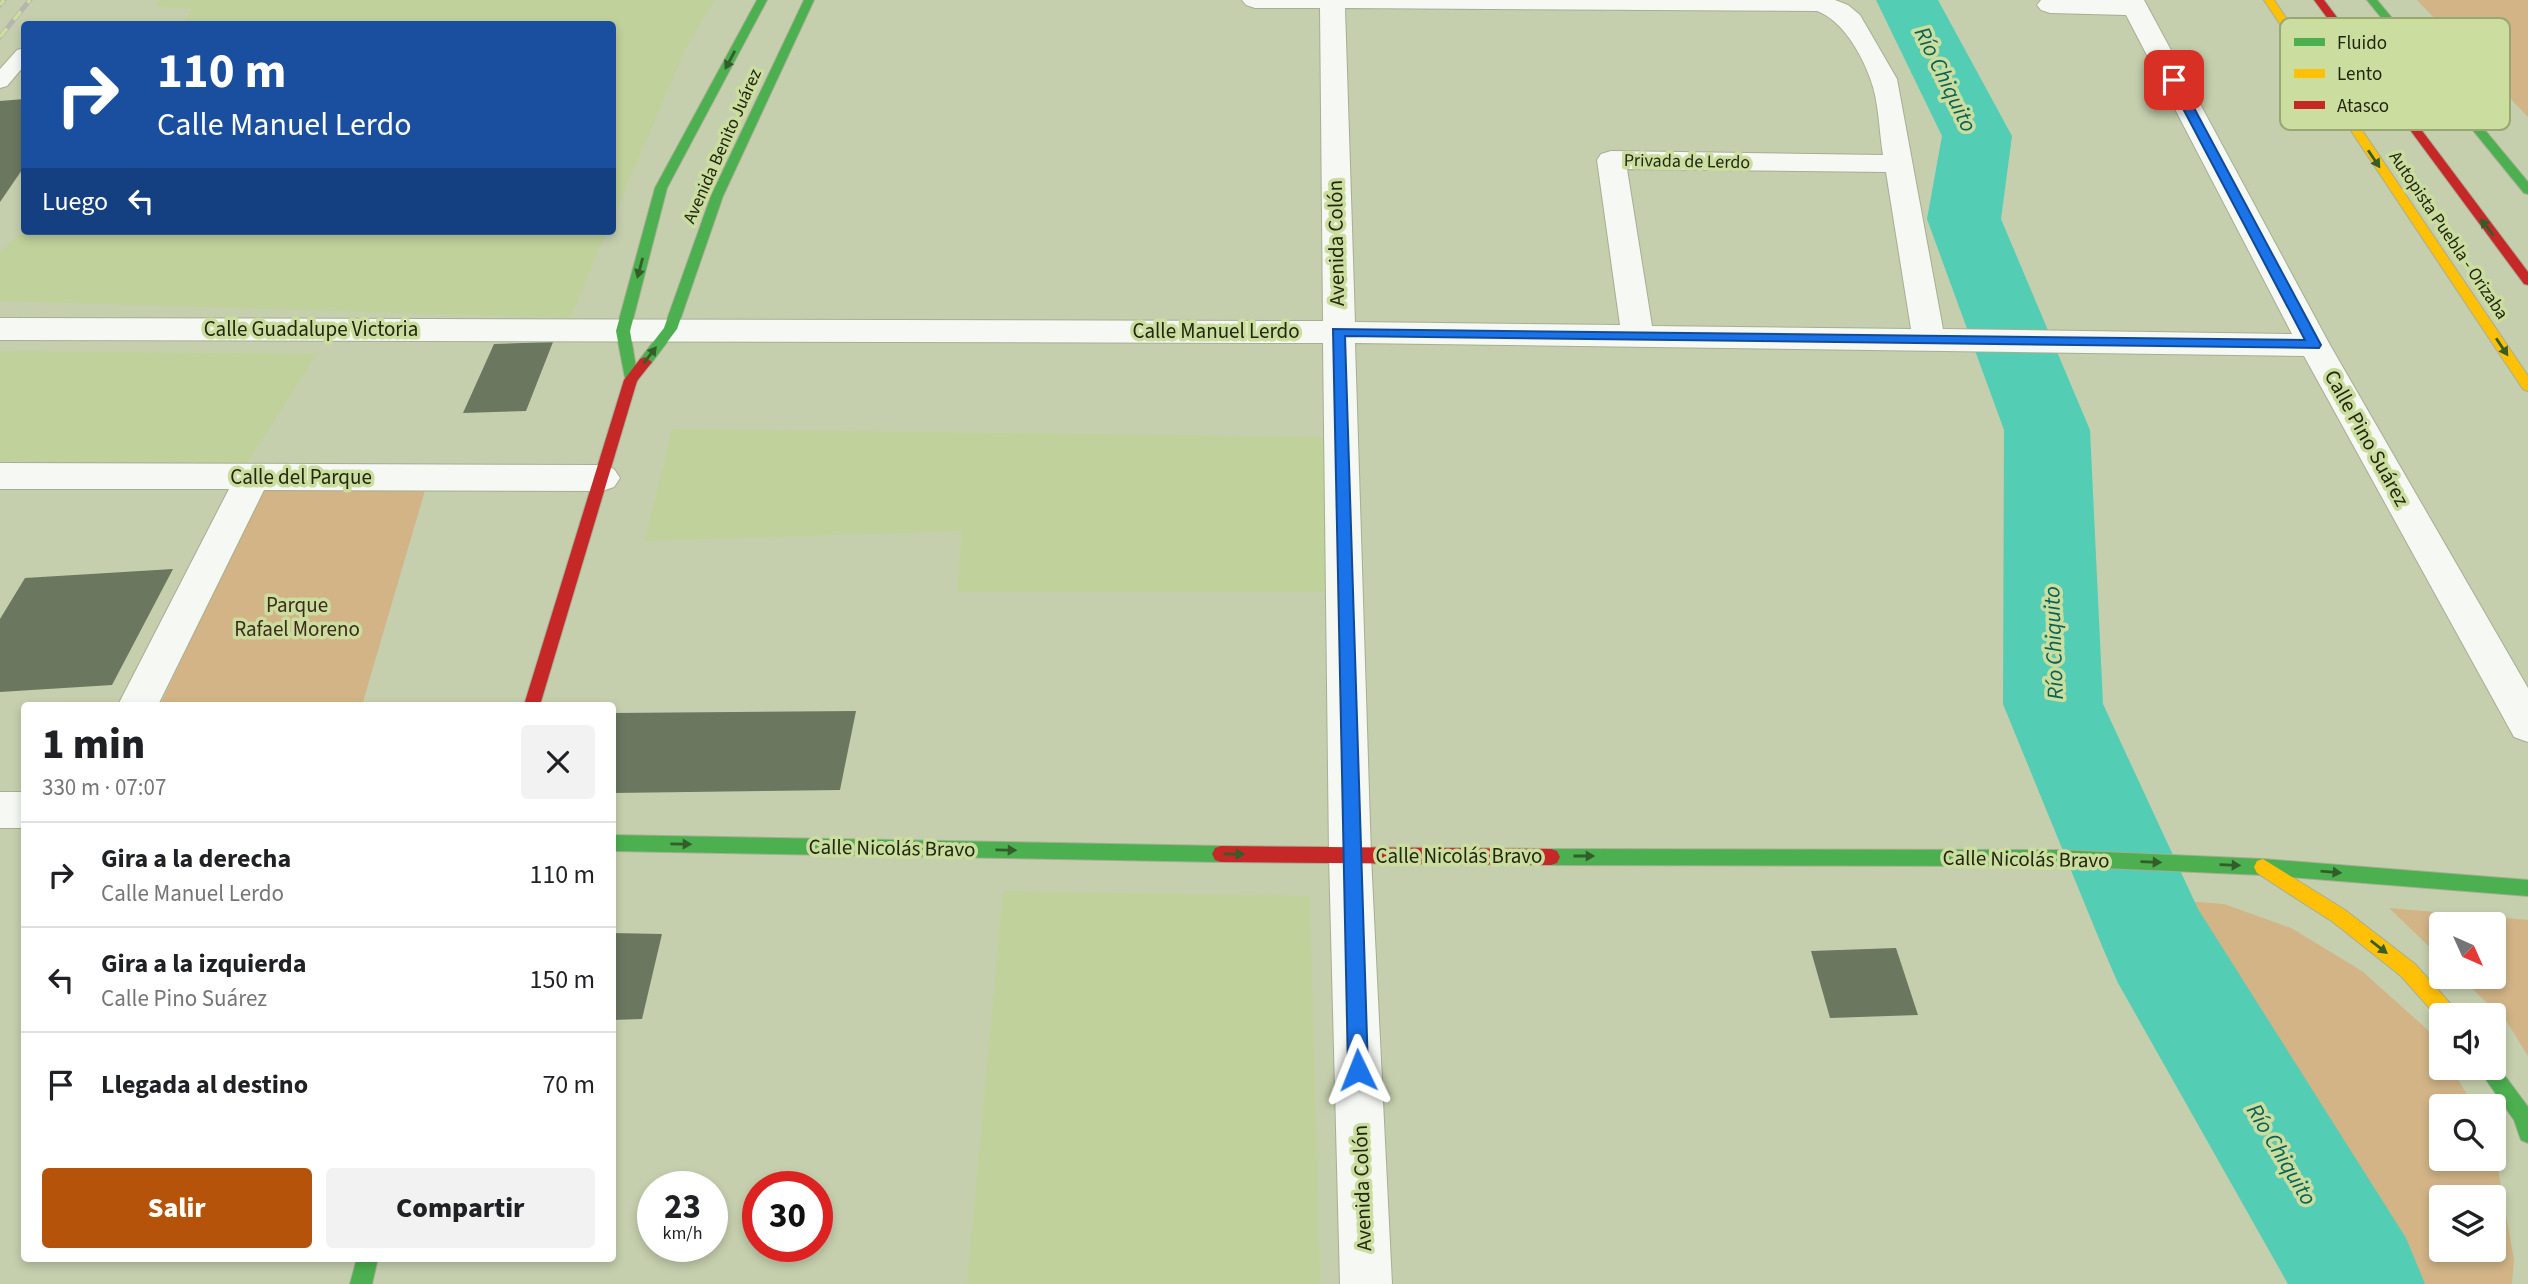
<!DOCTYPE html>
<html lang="es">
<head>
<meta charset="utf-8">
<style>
	:root { --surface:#fff; --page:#f2f2f2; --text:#202124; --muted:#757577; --line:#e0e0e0; --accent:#b45309 }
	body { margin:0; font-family:"Source Sans 3",sans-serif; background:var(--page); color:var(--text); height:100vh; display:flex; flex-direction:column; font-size:26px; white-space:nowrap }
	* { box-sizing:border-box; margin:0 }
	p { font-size:23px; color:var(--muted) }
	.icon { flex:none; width:38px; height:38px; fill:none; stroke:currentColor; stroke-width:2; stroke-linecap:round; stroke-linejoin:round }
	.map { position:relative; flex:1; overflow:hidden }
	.sheet { position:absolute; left:21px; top:702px; width:595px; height:560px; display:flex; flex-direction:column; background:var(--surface); border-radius:7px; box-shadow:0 4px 10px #0003 }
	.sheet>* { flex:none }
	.hud { position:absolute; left:21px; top:21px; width:595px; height:214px; border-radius:7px; box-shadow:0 4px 10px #0003; background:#1a4fa0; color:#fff; overflow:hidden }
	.needle { width:46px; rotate:135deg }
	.tools { position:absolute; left:2429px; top:912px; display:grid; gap:14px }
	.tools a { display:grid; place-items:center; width:77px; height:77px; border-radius:7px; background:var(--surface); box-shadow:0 4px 10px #0003; font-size:35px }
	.speed { position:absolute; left:637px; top:1171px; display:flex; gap:14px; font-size:35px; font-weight:700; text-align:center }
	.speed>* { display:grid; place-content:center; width:91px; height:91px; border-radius:50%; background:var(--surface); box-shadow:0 4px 10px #0003; line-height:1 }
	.speed small { font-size:18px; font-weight:400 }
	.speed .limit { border:10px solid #d22; background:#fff; color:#111 }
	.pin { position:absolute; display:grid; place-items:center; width:60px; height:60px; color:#fff; margin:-30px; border-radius:14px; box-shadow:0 4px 10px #0006 }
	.me { position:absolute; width:77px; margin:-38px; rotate:358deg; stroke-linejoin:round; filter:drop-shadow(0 0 5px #0008) }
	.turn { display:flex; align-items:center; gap:24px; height:147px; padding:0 21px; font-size:32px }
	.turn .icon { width:91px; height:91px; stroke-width:2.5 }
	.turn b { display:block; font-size:49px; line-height:60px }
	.then { display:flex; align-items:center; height:66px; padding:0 21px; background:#0003; gap:14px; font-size:26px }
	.round { display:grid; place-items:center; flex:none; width:74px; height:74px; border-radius:7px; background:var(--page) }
	.head { display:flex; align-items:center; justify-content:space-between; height:119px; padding:0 21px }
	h1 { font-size:42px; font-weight:800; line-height:52px }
	.button { display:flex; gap:14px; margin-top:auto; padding:14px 21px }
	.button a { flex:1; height:80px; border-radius:7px; background:var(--accent); color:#fff; font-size:28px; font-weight:800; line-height:80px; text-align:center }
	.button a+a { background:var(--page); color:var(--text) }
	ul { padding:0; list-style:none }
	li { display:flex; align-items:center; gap:21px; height:105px; padding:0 21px; border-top:2px solid var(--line) }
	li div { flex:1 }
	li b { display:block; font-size:26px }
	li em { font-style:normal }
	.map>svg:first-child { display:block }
	.built { fill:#c1d19b }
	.green { fill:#d2b487; fill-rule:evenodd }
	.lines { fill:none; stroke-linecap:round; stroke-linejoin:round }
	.river { fill:#53cdb3; fill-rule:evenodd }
	.building { fill:#6b775f }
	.lane-casing { stroke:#a7ae93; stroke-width:2 }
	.street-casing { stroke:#a7ae93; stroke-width:2 }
	.fast-casing { stroke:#a7ae93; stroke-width:2 }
	.slow-casing { stroke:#a7ae93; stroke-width:2 }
	.jam-casing { stroke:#a7ae93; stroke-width:2 }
	.lane { fill:#f6f8f3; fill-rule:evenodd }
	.street { fill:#f6f8f3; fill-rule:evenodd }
	.fast { fill:#4caf50; fill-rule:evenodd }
	.slow { fill:#ffc107; fill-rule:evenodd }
	.jam { fill:#c62828; fill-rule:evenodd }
	.rail-casing { stroke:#b5b7af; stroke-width:5 }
	.rail { stroke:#cbdd9f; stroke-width:3.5; stroke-dasharray:11; stroke-linecap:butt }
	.oneway { fill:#335e2a }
	.route { fill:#1a73e8; stroke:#114b97; stroke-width:2 }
	.labels { text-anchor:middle; stroke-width:7; stroke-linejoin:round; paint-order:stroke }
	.far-street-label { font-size:18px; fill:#222810; stroke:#cbdd9f }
	.street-label { font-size:21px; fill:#222810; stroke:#cbdd9f }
	.park-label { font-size:21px; fill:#3e2b1b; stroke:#cbdd9f }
	.water-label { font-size:23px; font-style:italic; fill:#086257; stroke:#cbdd9f }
	.key { fill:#cbdd9f; stroke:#98a774; stroke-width:2 }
	.key-label { font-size:19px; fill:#222810 }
</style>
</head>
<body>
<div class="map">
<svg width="2528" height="1284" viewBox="0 0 2528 1284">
	<rect width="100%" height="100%" fill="#c5cfad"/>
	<g class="built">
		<path d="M159,0h556l-30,50 -72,168 -1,-194h-430l10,-15 -36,-2z"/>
		<path d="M24,230v1h583l-37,87 -570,-17v-49z"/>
		<path d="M0,351l317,3 -71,111 -246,1z"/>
		<path d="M672,429l657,8 -4,155h-368l5,-61 -317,10z"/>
		<path d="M1003,891l307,5 10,388h-353z"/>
	</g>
	<g class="green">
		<path d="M2417,0h111v117z"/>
		<path d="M426,487l-64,218h-202l101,-215z"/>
		<path d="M2157,899l67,5 67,24 71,43 67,60 12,21v16h10l23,38h-33v52h53v-12l20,114 -2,24h-126zM2441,1197h53v53h-53z"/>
		<path d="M2389,908l139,12v136l-21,-34 -47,-45 34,-1v-52h-53v34z"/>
	</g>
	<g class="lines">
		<path class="river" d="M1876,0h62l74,136 -11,83 89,211 13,274 95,205 208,329 19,46h-137l-170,-301 -16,-37 -99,-242 1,-274 -77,-211 15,-83z"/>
	</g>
	<g class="building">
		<path d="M24,99v68l-24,35v-101z"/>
		<path d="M553,342l-27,69 -63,2 31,-69z"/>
		<path d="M173,569l-61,116 -112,7v-73l25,-41z"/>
		<path d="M856,711l-16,79 -228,3v-80z"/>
		<path d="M612,933l50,1 -20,85 -30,1z"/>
		<path d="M1896,948l22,67 -88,3 -19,-67z"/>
	</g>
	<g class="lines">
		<defs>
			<path id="lane" d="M24,48v18l-17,20 -7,2v-19l17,-19z"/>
			<g id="street">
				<path d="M1242,0h593l13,5 12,10 37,64 46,250 349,5 -166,-319 -76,-2 -9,-3 -4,-5 4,-5h103l186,345 198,343v54l-14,-5 -210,-381 -949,-13 16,513 21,428h-52l-11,-428 -6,-513 -1323,-3v-22l1323,3 -3,-313h-65l-9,-3zM1345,8l472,3c25,9 44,42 53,67 9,23 9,53 13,77l-272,-4 -10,3 -4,6 23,165 -265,-3zM1627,169l259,3 25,157 -259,-3z"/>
				<path d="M0,463l602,2 12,4 6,9 -6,9 -12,4 -338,-1 -106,215h-40l111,-216h-229z"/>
				<rect x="0" y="792" width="24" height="36"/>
			</g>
			<g id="fast">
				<path d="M757,0h10l-100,188 -37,143 8,49 -2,3h-10l-10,-52 39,-143z"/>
				<path d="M804,0h10l-91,196 -46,133 -27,36h-10v-6l24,-31 47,-132z"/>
				<path d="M2367,0h10l151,182v12l-4,-1z"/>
				<path d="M612,835l609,11 6,2 3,6 -3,6 -6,2 -609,-11z"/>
				<path d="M1551,849l507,1 205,9 265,21v16l-265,-21 -205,-9 -507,-1 -6,-2 -3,-6 3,-6z"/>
				<path d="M2494,1061l34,46v36l-7,-3 -7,-20 -36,-52h16z"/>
				<path d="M357,1258h21l-6,26h-22z"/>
			</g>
			<g id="slow">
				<path d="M2264,0h10l254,376v15l-5,-2z"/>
				<path d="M2263,859l82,51 70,54 40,45 2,6h-16v6l-40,-45 -68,-54 -76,-49 -3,-6 3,-6z"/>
			</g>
			<g id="jam">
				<path d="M2314,0h10l204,272v13l-4,-1z"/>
				<path d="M645,357l7,5 -15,19 -97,324h-16l100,-325 16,-21z"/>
				<path d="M1221,846l330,3 6,2 3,6 -3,6 -6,2 -330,-3 -6,-2 -3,-6 3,-6z"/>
			</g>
		</defs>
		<use href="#lane" class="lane-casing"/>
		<use href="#street" class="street-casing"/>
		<use href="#fast" class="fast-casing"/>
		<use href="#slow" class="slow-casing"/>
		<use href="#jam" class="jam-casing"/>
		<use href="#lane" class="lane"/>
		<use href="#street" class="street"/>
		<use href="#fast" class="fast"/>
		<use href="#slow" class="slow"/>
		<use href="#jam" class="jam"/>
		<defs>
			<g id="rail">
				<path d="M0,5l4,-5"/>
				<path d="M0,37l30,-37"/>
			</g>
		</defs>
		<use href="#rail" class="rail-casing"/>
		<use href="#rail" class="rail"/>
	</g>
	<defs><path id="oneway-solid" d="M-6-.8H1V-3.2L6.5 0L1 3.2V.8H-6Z" transform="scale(1.75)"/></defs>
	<g class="oneway">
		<use href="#oneway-solid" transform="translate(730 60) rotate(118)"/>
		<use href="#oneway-solid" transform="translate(2374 159) rotate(56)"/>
		<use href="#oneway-solid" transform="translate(2487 227) rotate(-127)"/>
		<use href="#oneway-solid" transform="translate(640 268) rotate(105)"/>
		<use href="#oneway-solid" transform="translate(2502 347) rotate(56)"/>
		<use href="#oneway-solid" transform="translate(650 355) rotate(-53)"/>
		<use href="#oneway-solid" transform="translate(681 844) rotate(1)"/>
		<use href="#oneway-solid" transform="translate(1006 850) rotate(1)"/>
		<use href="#oneway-solid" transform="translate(1234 854) rotate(1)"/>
		<use href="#oneway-solid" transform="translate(1584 856)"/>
		<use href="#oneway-solid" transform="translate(2151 862) rotate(2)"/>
		<use href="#oneway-solid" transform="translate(2230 865) rotate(2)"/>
		<use href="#oneway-solid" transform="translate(2331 872) rotate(5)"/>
		<use href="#oneway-solid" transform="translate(2379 947) rotate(38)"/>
	</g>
	<path class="route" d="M2174,76l5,4 142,265 -2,3 -974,-12 23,734 -3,7 -7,3 -7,-3 -3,-7 -15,-741 972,11 -137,-260z"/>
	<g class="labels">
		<g class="far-street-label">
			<text transform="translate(722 146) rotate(-66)" y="6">Avenida Benito Juárez</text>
			<text transform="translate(1687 161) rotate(1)" y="6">Privada de Lerdo</text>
			<text transform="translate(2449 235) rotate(56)" y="6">Autopista Puebla - Orizaba</text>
		</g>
		<g class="street-label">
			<text transform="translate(1336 243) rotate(-91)" y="7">Avenida Colón</text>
			<text x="311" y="336">Calle Guadalupe Victoria</text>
			<text x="1216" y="338">Calle Manuel Lerdo</text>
			<text transform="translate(2367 438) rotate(61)" y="7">Calle Pino Suárez</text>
			<text x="301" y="484">Calle del Parque</text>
			<text transform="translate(892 848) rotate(1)" y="7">Calle Nicolás Bravo</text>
			<text x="1459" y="863">Calle Nicolás Bravo</text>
			<text transform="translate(2026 859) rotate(1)" y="7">Calle Nicolás Bravo</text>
			<text transform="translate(1362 1188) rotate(-92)" y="7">Avenida Colón</text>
		</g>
		<g class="park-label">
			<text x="297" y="612">Parque<tspan x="297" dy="24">Rafael Moreno</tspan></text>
		</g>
		<g class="water-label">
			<text transform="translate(1946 79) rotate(64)" y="8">Río Chiquito</text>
			<text transform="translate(2053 643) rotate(-92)" y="8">Río Chiquito</text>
			<text transform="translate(2282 1154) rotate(59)" y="8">Río Chiquito</text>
		</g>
	</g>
	<rect x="2280" y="18" width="230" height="112" rx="10" class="key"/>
	<rect x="2294" y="38" width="31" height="8" fill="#4caf50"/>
	<rect x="2294" y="69" width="31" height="9" fill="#ffc107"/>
	<rect x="2294" y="101" width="31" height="8" fill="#c62828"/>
	<g class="key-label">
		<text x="2337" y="49">Fluido</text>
		<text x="2337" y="80">Lento</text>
		<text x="2337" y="112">Atasco</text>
	</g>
</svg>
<div class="tools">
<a><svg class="needle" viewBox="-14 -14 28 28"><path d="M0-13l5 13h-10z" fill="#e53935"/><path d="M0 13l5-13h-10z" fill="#757577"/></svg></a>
<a><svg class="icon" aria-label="sound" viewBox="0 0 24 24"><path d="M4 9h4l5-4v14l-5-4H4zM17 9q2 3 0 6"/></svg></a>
<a><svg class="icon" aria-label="search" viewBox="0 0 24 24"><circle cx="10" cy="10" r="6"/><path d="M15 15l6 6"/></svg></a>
<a><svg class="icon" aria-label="layers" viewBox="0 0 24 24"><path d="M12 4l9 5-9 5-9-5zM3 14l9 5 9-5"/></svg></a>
</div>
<div class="speed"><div>23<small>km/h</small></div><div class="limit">30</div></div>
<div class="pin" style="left:2174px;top:80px;background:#d93025"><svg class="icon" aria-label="arrive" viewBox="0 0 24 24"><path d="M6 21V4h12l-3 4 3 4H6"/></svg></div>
<svg class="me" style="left:1358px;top:1070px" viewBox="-20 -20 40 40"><path d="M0-17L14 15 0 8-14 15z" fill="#1a73e8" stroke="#fff" stroke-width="4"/></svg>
<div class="hud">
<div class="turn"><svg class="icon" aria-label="right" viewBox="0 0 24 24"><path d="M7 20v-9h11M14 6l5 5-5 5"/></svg><div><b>110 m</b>Calle Manuel Lerdo</div></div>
<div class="then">Luego<svg class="icon" aria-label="left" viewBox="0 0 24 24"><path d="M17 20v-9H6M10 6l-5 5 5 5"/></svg></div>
</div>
<section class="sheet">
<div class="head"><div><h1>1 min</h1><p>330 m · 07:07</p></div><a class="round"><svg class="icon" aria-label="close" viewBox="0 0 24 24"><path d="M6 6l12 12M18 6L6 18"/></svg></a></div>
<ul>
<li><svg class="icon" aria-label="right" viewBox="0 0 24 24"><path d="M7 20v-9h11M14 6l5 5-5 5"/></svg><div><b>Gira a la derecha</b><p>Calle Manuel Lerdo</p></div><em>110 m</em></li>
<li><svg class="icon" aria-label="left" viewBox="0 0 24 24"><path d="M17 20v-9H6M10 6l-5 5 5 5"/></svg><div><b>Gira a la izquierda</b><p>Calle Pino Suárez</p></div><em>150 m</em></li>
<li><svg class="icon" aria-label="arrive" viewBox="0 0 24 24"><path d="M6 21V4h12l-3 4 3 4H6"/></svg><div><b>Llegada al destino</b></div><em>70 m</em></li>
</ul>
<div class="button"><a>Salir</a><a>Compartir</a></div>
</section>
</div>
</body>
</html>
